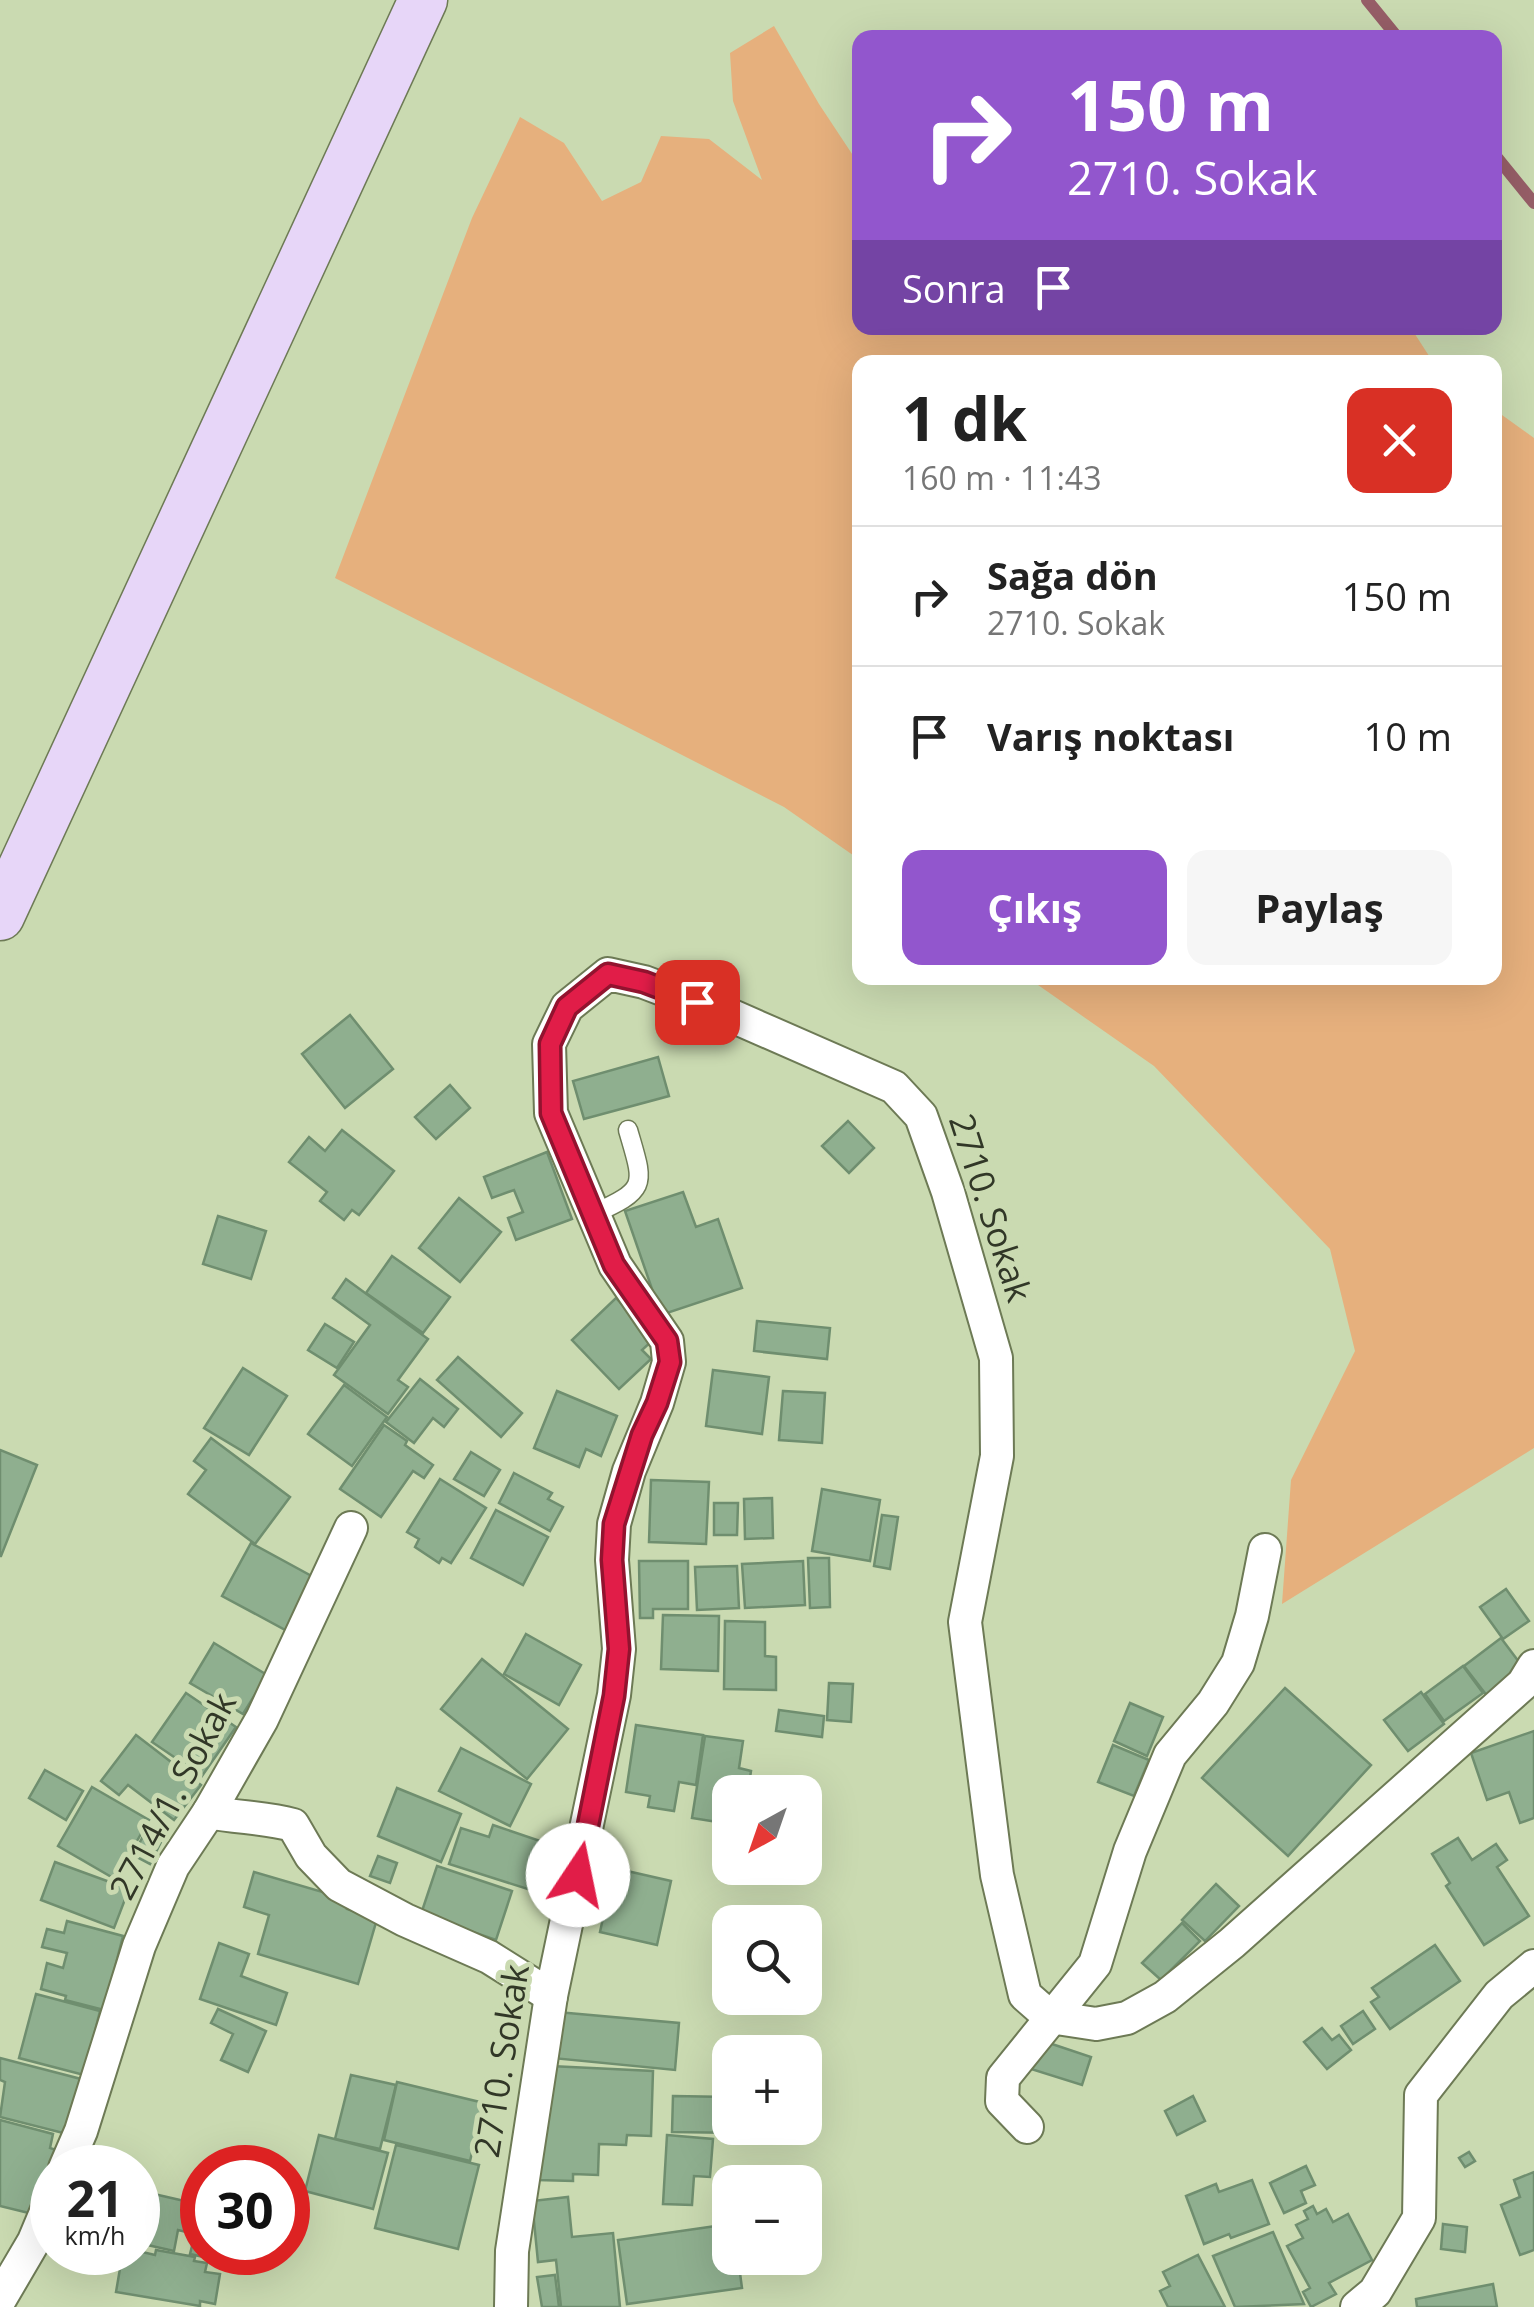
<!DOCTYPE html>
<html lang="tr">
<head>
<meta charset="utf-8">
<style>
	:root { --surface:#fff; --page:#f6f6f6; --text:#222; --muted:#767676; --line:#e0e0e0; --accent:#9256cd }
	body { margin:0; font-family:"Open Sans",sans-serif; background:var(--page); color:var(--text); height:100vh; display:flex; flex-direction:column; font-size:38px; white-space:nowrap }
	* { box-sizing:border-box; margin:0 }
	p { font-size:32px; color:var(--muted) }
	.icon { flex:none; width:55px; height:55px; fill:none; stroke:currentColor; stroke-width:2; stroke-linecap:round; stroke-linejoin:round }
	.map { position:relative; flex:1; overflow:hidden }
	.panel { position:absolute; left:852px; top:355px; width:650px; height:630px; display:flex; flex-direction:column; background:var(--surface); border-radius:20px; box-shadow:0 10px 40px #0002 }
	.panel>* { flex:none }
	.top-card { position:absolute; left:852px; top:30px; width:650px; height:305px; border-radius:20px; box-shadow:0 10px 40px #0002; background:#9256cd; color:#fff; overflow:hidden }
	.needle { width:65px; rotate:220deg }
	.tools { position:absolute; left:712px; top:1775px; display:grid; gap:20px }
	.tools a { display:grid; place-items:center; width:110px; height:110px; border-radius:20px; background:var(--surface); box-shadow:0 10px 40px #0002; font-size:50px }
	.speed { position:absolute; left:30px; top:2145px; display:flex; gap:20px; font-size:50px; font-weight:700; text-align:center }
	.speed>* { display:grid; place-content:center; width:130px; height:130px; border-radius:50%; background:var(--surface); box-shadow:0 10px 40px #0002; line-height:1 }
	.speed small { font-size:25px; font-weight:400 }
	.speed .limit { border:15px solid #d22; background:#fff; color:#111 }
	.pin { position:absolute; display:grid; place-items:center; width:85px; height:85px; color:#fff; margin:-42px; border-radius:20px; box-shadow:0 5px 15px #0006 }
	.me { position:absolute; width:110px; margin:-55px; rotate:11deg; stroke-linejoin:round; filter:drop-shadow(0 0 8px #0008) }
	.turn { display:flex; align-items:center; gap:35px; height:210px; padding:0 50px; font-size:45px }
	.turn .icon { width:130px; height:130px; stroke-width:2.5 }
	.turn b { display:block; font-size:70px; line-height:85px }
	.then { display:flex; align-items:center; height:95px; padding:0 50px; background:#0003; gap:20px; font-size:38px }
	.round { display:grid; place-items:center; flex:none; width:105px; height:105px; border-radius:20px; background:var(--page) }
	.summary { display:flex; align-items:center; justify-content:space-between; height:170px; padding:0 50px }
	h1 { font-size:60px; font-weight:700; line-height:75px }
	.action { display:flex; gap:20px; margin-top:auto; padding:20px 50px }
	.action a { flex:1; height:115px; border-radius:20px; background:var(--accent); color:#fff; font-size:40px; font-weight:700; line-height:115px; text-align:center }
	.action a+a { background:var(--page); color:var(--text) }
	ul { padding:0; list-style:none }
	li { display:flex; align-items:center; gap:30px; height:140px; padding:0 50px; border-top:2px solid var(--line) }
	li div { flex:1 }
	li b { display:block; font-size:38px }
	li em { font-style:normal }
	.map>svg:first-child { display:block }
	.green { fill:#e6b07d }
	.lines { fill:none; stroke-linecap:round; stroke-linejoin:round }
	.stream { stroke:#965e67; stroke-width:12 }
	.building { fill:#8faf8f; stroke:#6f8e6f; stroke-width:2.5 }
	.lane-casing { stroke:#6d7a55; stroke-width:21 }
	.street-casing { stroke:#6d7a55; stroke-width:36 }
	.secondary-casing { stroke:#6d7a55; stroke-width:51 }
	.lane { stroke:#fff; stroke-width:18 }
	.street { stroke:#fff; stroke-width:32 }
	.secondary { stroke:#e7d6f8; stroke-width:48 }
	.route-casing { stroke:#92132f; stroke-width:25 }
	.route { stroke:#e11d48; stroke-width:18 }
	.labels { text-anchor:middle; stroke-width:10; stroke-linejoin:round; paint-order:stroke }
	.street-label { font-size:35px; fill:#313727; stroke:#cadab1 }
</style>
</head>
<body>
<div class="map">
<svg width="1534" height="2307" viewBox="0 0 1534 2307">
	<rect width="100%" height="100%" fill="#cadab1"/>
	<g class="green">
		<path d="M774,26l45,78 41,62v162h551l22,34h-573v498l-76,-53 -449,-229 137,-360 48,-101 44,26 38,58 39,-19 20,-46 48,3 53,41 -29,-79 -3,-48z"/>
		<path d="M1495,410l39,28v1010l-252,156 9,-124 64,-129 -25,-102 -176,-183 -126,-88h467z"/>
	</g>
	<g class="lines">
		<g class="stream">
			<path d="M1367,0l31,38"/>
			<path d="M1495,155l39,48"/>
		</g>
	</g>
	<g class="building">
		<path d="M350,1015l43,54 -48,39 -43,-54z"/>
		<path d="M658,1057l11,39 -85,23 -11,-38z"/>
		<path d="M450,1085l20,23 -34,31 -21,-22z"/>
		<path d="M848,1121l26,27 -25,25 -27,-27z"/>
		<path d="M342,1130l52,41 -35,44 -7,-5 -8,10 -24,-19 7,-9 -38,-30 20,-25 16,14z"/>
		<path d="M547,1152l25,67 -56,21 -8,-22 15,-6 -9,-22 -22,8 -8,-21z"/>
		<path d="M683,1192l13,35 22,-8 24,69 -81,27 -36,-104z"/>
		<path d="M459,1198l42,34 -41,50 -41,-34z"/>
		<path d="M218,1216l48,15 -15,48 -48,-15z"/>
		<path d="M392,1256l58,41 -27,36 -57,-40z"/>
		<path d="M346,1279l82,60 -30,41 10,7 -20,27 -54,-39 36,-50 -37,-27z"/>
		<path d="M616,1298l38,41 -12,11 9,9 -32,30 -47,-49z"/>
		<path d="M757,1321l73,7 -3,31 -73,-8z"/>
		<path d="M325,1324l29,18 -17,26 -29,-18z"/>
		<path d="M458,1357l64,56 -21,24 -64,-57z"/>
		<path d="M243,1368l44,28 -38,59 -45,-27z"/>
		<path d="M713,1370l56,7 -7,57 -56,-8z"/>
		<path d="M420,1379l38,30 -14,18 -11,-9 -19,25 -28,-21z"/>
		<path d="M344,1385l43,32 -35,49 -44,-32z"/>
		<path d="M557,1391l60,25 -16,40 -15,-7 -7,18 -45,-19z"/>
		<path d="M783,1391l42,2 -3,50 -43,-3z"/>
		<path d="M384,1425l23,16 -2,4 28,20 -9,13 -11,-7 -32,46 -41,-28z"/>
		<path d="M211,1438l79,59 -35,47 -67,-50 18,-24 -12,-9z"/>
		<path d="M0,1450l37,15 -36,91h-1z"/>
		<path d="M471,1452l29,18 -16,26 -30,-17z"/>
		<path d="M514,1473l38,20 -4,6 15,8 -13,24 -51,-28z"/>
		<path d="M440,1479l46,29 -35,55 -9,-5 -3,5 -24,-16 4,-8 -12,-7z"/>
		<path d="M651,1480l58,2 -3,62 -57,-2z"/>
		<path d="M822,1489l58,11 -10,61 -58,-10z"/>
		<path d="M772,1498l1,40 -28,1 -1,-40z"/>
		<path d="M714,1503h24l-1,32h-23z"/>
		<path d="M496,1510l52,27 -25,48 -52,-27z"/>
		<path d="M882,1515l16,2 -8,52 -16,-3z"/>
		<path d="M251,1543l66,36 -28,53 -67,-36z"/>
		<path d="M808,1558h21l1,49 -20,1z"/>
		<path d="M639,1561h49v48h-35v9h-13z"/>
		<path d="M803,1561l2,44 -60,3 -3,-44z"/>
		<path d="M737,1566l2,42 -42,2 -2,-43z"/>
		<path d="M1506,1589l23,32 -26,18 -23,-32z"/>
		<path d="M663,1615l56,1 -1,55 -57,-2z"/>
		<path d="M725,1621l40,1v34l11,1v33l-52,-1z"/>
		<path d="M526,1634l55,31 -22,40 -55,-31z"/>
		<path d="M1501,1638l24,32 -37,27 -24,-31z"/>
		<path d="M214,1643l53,32 -24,39 -53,-31z"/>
		<path d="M482,1659l86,70 -41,50 -86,-70z"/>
		<path d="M1463,1666l20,27 -39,28 -19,-27z"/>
		<path d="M829,1683l24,1 -2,38 -24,-2z"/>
		<path d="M1285,1688l86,77 -83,91 -86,-78z"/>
		<path d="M1421,1692l23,32 -36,27 -24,-31z"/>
		<path d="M186,1693l50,34 -34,49 -50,-34z"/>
		<path d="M1130,1703l33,14 -16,39 -33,-15z"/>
		<path d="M779,1710l45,6 -2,21 -46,-6z"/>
		<path d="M636,1725l67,10 -7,50 -17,-3 -5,29 -26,-4 2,-11 -24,-4z"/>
		<path d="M1534,1731v87l-14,5 -11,-31 -22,8 -16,-47z"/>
		<path d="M136,1735l65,50 -27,35 -46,-35 -9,10 -18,-14z"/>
		<path d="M705,1736l38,5 -4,27 12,3 -3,21h-18v32l-38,-6z"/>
		<path d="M1113,1745l36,15 -15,36 -36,-14z"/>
		<path d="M461,1748l70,36 -21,42 -71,-35z"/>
		<path d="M45,1770l38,21 -17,29 -37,-22z"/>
		<path d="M92,1787l57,33 -34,59 -57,-33z"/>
		<path d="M397,1788l64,26 -20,48 -63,-26z"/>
		<path d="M493,1825l56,19 -15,47 -85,-27 12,-36 28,9z"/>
		<path d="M148,1827l16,9 -14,28 -17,-9z"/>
		<path d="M1458,1838l14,22 24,-16 11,16 -10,7 32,49 -45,29 -38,-59 4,-3 -18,-29z"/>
		<path d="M378,1856l19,7 -7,20 -20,-7z"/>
		<path d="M55,1862l74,27 -15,39 -73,-28z"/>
		<path d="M437,1866l75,25 -16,49 -75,-26z"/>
		<path d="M614,1868l57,13 -14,64 -57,-13z"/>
		<path d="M254,1872l96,28 -3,9 30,10 -19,65 -100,-30 11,-39 -25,-8z"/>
		<path d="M1216,1884l23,22 -34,35 -23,-21z"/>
		<path d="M67,1921l56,15 -19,74 -39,-10 1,-4 -25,-7 6,-26 16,5 4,-15 -25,-6 5,-18 17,4z"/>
		<path d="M1182,1923l18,18 -39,39 -19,-17z"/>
		<path d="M219,1943l30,11 -8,22 46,17 -11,32 -76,-26z"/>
		<path d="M1435,1945l25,36 -70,48 -19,-27 8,-5 -7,-9z"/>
		<path d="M36,1994l64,17 -16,64 -65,-17z"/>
		<path d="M218,2009l48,22 -18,41 -27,-12 12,-26 -22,-11z"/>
		<path d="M1363,2011l12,18 -22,15 -12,-18z"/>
		<path d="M557,2012l122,11 -4,47 -123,-12z"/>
		<path d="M1322,2028l10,12 7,-5 12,15 -24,19 -23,-27z"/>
		<path d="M1040,2040l51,17 -9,28 -51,-16z"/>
		<path d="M0,2058l81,21 -14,55 -67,-17 5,-35 -5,-2z"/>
		<path d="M550,2066l103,5 -2,65 -24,-1 -1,10 -27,-1 -1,31 -25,-1v7l-35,-1z"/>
		<path d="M351,2075l45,10 -16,64 -45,-10z"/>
		<path d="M397,2082l87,21 -14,58 -86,-21z"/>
		<path d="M673,2096l57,1v31h12v5l-70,-1z"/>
		<path d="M1193,2096l12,25 -28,14 -12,-24z"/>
		<path d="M0,2120l53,14 -3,14 15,5 -13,15v19l-11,29 -41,-10z"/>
		<path d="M319,2135l69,18 -15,56 -68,-18z"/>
		<path d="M667,2135l46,4 -3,38 -16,-1 -2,29 -29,-1z"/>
		<path d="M396,2145l83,20 -21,84 -83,-21z"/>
		<path d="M1469,2152l6,9 -10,6 -6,-9z"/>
		<path d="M1306,2166l9,19 -14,6 5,12 -22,10 -14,-30z"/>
		<path d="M1534,2172v78l-14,5 -19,-50 19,-8 -6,-17z"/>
		<path d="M1252,2180l17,44 -38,14 -2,-4 -25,10 -18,-48 30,-12 3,8z"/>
		<path d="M154,2194l48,11v47h46l-3,14 -55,-12 5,-20 -17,-4 -4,21 -31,-7z"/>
		<path d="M568,2197l4,40 41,-4 7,74h-59l-5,-47 -18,2 -6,-61z"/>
		<path d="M1313,2206l4,8 9,-5 7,13 15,-8 24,46 -43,23 7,11 -25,13 -8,-15 7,-4 -23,-42 16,-8 -7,-13 12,-6 -4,-8z"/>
		<path d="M730,2224v34h8l4,30 -115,16 -9,-64z"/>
		<path d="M1443,2224l24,3 -2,25 -24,-3z"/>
		<path d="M1273,2232l31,72 -69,3 -22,-51z"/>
		<path d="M156,2250l39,7 -1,4 13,2 -2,9 15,2 -5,30 -15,-3v5l-84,-14 6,-35 13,2 3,-8 17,4z"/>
		<path d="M1198,2255l27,52h-57l-8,-16 10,-5 -7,-14z"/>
		<path d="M555,2275l4,32h-17l-5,-30z"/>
		<path d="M1493,2284l4,23h-80l-1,-8z"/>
	</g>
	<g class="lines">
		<defs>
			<path id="lane" d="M593,1214c56,-25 51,-29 35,-84"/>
			<g id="street">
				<path d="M209,1812c28,6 56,5 84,13l18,31 28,29 66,35 84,37 62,39"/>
				<path d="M1027,2127l-25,-26 1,-23 92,-114 35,-113 40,-96 43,-52 25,-40 14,-47 13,-66"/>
				<path d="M65,2168l16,-37 58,-185 34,-80 36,-54 53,-93 89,-191"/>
				<path d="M0,2299l34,-58 18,-43"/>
				<path d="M511,2307l1,-56 39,-255 63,-301 5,-46 -7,-89 2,-36 15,-53 28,-68 12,-41 -2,-21 -52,-76 -64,-152 -2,-69 18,-37 41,-33 36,8 79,30 171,75 27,29 27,76 48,166 1,98 -32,166 32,253 28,120 25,22 46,7 31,-6 38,-21 67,-54 291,-259 11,-18"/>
				<path d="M1357,2307l18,-15 44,-74 2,-123 78,-100 35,-29"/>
			</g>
			<path id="secondary" d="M0,916l423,-916"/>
		</defs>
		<use href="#lane" class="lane-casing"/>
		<use href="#street" class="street-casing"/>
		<use href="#secondary" class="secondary-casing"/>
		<use href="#lane" class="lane"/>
		<use href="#street" class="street"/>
		<use href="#secondary" class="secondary"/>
	</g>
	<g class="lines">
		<defs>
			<path id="route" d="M578,1875l36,-179 5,-47 -7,-89 2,-36 28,-89 15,-32 13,-41 -3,-21 -53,-76 -63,-152 -1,-69 17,-37 41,-33 36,8 53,20"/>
		</defs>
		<use href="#route" class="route-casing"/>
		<use href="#route" class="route"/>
	</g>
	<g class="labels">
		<g class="street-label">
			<text transform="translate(990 1208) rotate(72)" y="12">2710. Sokak</text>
			<text transform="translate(173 1796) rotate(-62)" y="12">2714/1. Sokak</text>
			<text transform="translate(502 2061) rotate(-81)" y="12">2710. Sokak</text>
		</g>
	</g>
</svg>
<div class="tools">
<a><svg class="needle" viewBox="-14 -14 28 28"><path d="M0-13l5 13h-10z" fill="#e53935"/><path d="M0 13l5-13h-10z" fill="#767676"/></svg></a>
<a><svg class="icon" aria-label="search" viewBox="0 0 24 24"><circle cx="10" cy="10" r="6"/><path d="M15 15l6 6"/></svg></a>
<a>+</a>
<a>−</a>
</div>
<div class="speed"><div>21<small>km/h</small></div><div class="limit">30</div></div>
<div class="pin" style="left:697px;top:1002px;background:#d93025"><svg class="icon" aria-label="arrive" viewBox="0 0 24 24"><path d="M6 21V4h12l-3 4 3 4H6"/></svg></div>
<svg class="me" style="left:578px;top:1875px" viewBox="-20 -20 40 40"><circle r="19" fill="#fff"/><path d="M0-13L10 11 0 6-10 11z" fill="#e11d48"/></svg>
<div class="top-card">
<div class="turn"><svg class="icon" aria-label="right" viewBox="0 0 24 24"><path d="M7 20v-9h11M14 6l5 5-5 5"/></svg><div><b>150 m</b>2710. Sokak</div></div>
<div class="then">Sonra<svg class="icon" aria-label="arrive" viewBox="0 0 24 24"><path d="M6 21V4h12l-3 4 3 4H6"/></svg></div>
</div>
<section class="panel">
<div class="summary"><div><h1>1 dk</h1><p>160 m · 11:43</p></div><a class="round" style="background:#d93025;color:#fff"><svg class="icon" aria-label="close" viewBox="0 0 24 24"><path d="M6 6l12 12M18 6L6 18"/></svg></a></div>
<ul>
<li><svg class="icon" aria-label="right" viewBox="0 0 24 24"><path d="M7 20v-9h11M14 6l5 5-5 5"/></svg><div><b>Sağa dön</b><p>2710. Sokak</p></div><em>150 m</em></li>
<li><svg class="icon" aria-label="arrive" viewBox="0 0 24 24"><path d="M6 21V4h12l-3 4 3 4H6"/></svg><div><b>Varış noktası</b></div><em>10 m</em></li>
</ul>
<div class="action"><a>Çıkış</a><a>Paylaş</a></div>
</section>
</div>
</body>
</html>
